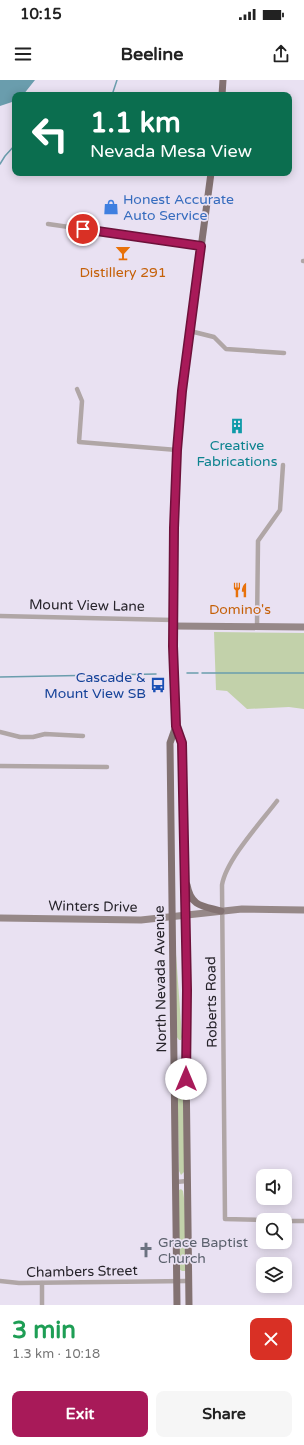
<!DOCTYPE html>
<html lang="en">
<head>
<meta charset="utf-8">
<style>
	:root { --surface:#fff; --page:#f6f6f6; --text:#222; --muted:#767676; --accent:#a81a59 }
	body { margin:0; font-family:"Varela Round",sans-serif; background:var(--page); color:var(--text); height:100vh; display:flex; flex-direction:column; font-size:15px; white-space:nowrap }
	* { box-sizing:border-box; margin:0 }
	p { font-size:13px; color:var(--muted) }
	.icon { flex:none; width:22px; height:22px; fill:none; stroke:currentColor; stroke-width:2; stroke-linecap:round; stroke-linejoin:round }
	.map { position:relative; height:1225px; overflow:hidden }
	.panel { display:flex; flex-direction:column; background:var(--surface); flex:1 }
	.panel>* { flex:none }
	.banner { position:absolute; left:12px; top:12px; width:280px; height:84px; border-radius:8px; box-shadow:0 2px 10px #0003; background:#0b6e4f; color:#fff; overflow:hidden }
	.buttons { position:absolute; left:256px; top:1089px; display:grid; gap:8px }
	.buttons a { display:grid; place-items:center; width:36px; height:36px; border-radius:8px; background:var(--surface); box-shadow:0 2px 10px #0003; font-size:20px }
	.pin { position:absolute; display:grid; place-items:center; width:34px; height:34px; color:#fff; margin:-17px; border:2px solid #fff; border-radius:50%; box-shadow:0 1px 4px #0007 }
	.me { position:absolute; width:44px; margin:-22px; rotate:0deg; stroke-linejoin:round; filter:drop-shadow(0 0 3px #0008) }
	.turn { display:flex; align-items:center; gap:14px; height:84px; padding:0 12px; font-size:18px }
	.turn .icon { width:52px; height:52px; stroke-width:2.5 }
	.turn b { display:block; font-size:28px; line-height:34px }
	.round { display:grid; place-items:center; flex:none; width:42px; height:42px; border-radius:8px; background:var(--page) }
	.summary { display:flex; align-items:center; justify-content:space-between; height:68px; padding:0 12px }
	h1 { font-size:24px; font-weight:700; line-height:30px; color:#1e9e55 }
	.button { display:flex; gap:8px; margin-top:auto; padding:8px 12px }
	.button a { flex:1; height:46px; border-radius:8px; background:var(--accent); color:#fff; font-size:16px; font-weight:700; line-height:46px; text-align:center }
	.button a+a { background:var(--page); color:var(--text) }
	.status { display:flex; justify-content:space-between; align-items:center; height:28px; padding:0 20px; background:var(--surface); direction:ltr }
	.status svg { height:11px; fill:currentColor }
	header { display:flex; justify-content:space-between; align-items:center; height:52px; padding:0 12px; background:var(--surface); font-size:18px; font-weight:700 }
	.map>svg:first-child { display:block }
	.green { fill:#c2d1aa }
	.water { fill:#6a9dad }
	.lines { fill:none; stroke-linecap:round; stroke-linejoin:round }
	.stream { stroke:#6a9dad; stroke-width:1.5 }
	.street { stroke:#b0a6a6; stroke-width:4.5 }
	.secondary { stroke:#968888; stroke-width:7 }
	.primary { stroke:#837272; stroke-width:7 }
	.route-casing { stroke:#6d113a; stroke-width:10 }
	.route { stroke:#a81a59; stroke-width:7 }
	.labels { text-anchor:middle; stroke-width:3.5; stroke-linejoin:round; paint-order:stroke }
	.shop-label { font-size:14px; fill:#366cbe; stroke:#e9e1f2; text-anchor:start }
	.food-label { font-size:14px; fill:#c56008; stroke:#e9e1f2 }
	.culture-label { font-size:14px; fill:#0d838f; stroke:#e9e1f2 }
	.street-label { font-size:14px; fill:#27242b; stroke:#e9e1f2 }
	.transit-label { font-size:14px; fill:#164399; stroke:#e9e1f2; text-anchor:end }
	.worship-label { font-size:14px; fill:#5b616d; stroke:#e9e1f2; text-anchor:start }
</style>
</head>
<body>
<div class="status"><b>10:15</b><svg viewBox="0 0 49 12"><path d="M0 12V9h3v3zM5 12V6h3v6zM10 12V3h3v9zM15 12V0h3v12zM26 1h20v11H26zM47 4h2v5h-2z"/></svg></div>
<header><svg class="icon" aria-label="menu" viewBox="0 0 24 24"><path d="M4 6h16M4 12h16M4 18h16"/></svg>Beeline<svg class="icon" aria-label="share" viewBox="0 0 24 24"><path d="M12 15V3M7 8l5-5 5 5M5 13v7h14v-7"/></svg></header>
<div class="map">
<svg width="304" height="1225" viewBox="0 0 304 1225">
	<rect width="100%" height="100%" fill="#e9e1f2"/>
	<g class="green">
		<path d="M214,552l90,1v76l-15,-2 -42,2 -20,-18 -11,-1z"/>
		<path d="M175,860l7,97 -1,3h-2l-3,-4z"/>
		<path d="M178,992h1l1,2 4,28v70l-3,3 -2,-4 -2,-97z"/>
		<path d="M181,1109l2,2 3,20v58l-1,2h-3l-3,-2v-79z"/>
	</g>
	<path class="water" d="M0,0h35l-12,15h-8v6l-15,5z"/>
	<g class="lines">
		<g class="stream">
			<path d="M112,15l5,-15"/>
			<path d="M0,84l5,-8 10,-11"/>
			<path d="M187,593h11"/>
			<path d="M202,593h102"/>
			<path d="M0,597l156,-3"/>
		</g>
		<g class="street">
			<path d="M48,144l153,22"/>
			<path d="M303,181h1"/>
			<path d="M190,251l24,6 12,12 58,4"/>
			<path d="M77,309l5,12 -3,41 98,8"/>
			<path d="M0,536l173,4"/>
			<path d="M257,546l1,-85 22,-31 3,-45"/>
			<path d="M0,652l20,5h13l12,-3 38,2"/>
			<path d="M0,686l107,1"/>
			<path d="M174,984h12"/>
			<path d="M176,1102l11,-1"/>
			<path d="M263,1140l-38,-1 -3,-334c4,-25 39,-63 55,-84"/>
			<path d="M285,1141h19"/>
			<path d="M0,1201l19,2 169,-2"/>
			<path d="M42,1203v22"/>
		</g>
		<g class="secondary">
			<path d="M173,546l131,1"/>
			<path d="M0,838l141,2 101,-11 62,1"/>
		</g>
		<g class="primary">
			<path d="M222,15l1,-15"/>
			<path d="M176,646l-6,17 7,562"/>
			<path d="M187,805c4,22 16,21 34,26"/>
			<path d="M189,1225l-3,-241 1,-74 -5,-247 -6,-17 -3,-80 1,-118 3,-78 6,-67 28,-210"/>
		</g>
	</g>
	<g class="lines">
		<defs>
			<path id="route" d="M83,149l118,17 -19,145 -5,59 -3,78 -1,118 3,80 6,17 5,247 -1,89"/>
		</defs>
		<use href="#route" class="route-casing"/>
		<use href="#route" class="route"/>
	</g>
	<defs>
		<symbol id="shop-bare" viewBox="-9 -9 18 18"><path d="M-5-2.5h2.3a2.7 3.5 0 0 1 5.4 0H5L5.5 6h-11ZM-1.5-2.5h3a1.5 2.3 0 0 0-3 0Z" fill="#3f7fe0" stroke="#e9e1f2" stroke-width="2.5" paint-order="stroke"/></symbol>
		<symbol id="bar-bare" viewBox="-9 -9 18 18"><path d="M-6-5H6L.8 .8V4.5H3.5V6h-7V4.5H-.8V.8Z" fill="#e8710a" stroke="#e9e1f2" stroke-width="2.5" paint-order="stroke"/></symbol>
		<symbol id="building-bare" viewBox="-9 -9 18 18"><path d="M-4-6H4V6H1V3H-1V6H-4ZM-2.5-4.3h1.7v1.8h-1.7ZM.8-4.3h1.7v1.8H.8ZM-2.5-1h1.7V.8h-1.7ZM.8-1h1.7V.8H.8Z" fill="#0f9aa8" stroke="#e9e1f2" stroke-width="2.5" paint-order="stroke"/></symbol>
		<symbol id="restaurant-bare" viewBox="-9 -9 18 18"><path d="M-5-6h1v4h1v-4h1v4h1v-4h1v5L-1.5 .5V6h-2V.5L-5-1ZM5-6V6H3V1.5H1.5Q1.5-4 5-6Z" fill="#e8710a" stroke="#e9e1f2" stroke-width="2.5" paint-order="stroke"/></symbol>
		<symbol id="bus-bare" viewBox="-9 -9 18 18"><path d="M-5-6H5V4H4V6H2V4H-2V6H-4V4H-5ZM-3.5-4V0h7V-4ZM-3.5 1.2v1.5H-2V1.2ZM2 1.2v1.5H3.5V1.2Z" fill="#1a4fb4" stroke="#e9e1f2" stroke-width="2.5" paint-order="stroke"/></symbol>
		<symbol id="church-bare" viewBox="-9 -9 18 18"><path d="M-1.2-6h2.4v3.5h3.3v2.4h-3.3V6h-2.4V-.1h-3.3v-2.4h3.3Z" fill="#6b7280" stroke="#e9e1f2" stroke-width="2.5" paint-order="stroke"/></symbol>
	</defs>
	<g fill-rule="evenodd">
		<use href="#shop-bare" x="100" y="116" width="22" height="22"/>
		<use href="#bar-bare" x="112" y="162" width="22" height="22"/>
		<use href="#building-bare" x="226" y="335" width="22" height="22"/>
		<use href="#restaurant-bare" x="229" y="499" width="22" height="22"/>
		<use href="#bus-bare" x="147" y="594" width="22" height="22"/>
		<use href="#church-bare" x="135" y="1159" width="22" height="22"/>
	</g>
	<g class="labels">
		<g class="shop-label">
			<text x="123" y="124">Honest Accurate<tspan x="123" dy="16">Auto Service</tspan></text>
		</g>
		<g class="food-label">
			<text x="123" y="197">Distillery 291</text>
			<text x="240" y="534">Domino's</text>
		</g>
		<g class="culture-label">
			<text x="237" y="370">Creative<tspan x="237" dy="16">Fabrications</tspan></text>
		</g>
		<g class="street-label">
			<text transform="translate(87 525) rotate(1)" y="5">Mount View Lane</text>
			<text transform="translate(93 826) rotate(1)" y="5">Winters Drive</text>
			<text transform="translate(160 899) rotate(-91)" y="5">North Nevada Avenue</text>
			<text transform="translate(211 922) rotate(-91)" y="5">Roberts Road</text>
			<text transform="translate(82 1191) rotate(-1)" y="5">Chambers Street</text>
		</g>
		<g class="transit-label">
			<text x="146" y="602">Cascade &amp;<tspan x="146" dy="16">Mount View SB</tspan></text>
		</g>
		<g class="worship-label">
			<text x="158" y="1167">Grace Baptist<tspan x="158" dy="16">Church</tspan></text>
		</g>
	</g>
</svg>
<div class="buttons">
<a><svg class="icon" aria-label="sound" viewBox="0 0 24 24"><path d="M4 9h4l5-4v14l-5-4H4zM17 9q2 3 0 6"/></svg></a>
<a><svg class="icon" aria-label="search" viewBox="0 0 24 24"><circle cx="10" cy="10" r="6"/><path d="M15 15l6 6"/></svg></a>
<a><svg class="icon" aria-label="layers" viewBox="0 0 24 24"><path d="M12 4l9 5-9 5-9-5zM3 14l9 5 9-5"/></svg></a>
</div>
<div class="pin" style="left:83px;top:149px;background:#d93025"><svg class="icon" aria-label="arrive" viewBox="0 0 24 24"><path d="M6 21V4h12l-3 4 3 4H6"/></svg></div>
<svg class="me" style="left:186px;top:999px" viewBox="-20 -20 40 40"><circle r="19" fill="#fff"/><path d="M0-13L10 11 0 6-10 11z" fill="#a81a59"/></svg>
<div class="banner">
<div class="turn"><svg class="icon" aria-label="left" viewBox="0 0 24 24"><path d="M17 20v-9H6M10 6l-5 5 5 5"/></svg><div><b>1.1 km</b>Nevada Mesa View</div></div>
</div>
</div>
<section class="panel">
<div class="summary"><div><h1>3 min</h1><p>1.3 km · 10:18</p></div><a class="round" style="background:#d93025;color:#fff"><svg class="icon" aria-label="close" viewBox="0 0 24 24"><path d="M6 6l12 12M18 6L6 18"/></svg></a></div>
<div class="button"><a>Exit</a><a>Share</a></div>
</section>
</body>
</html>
